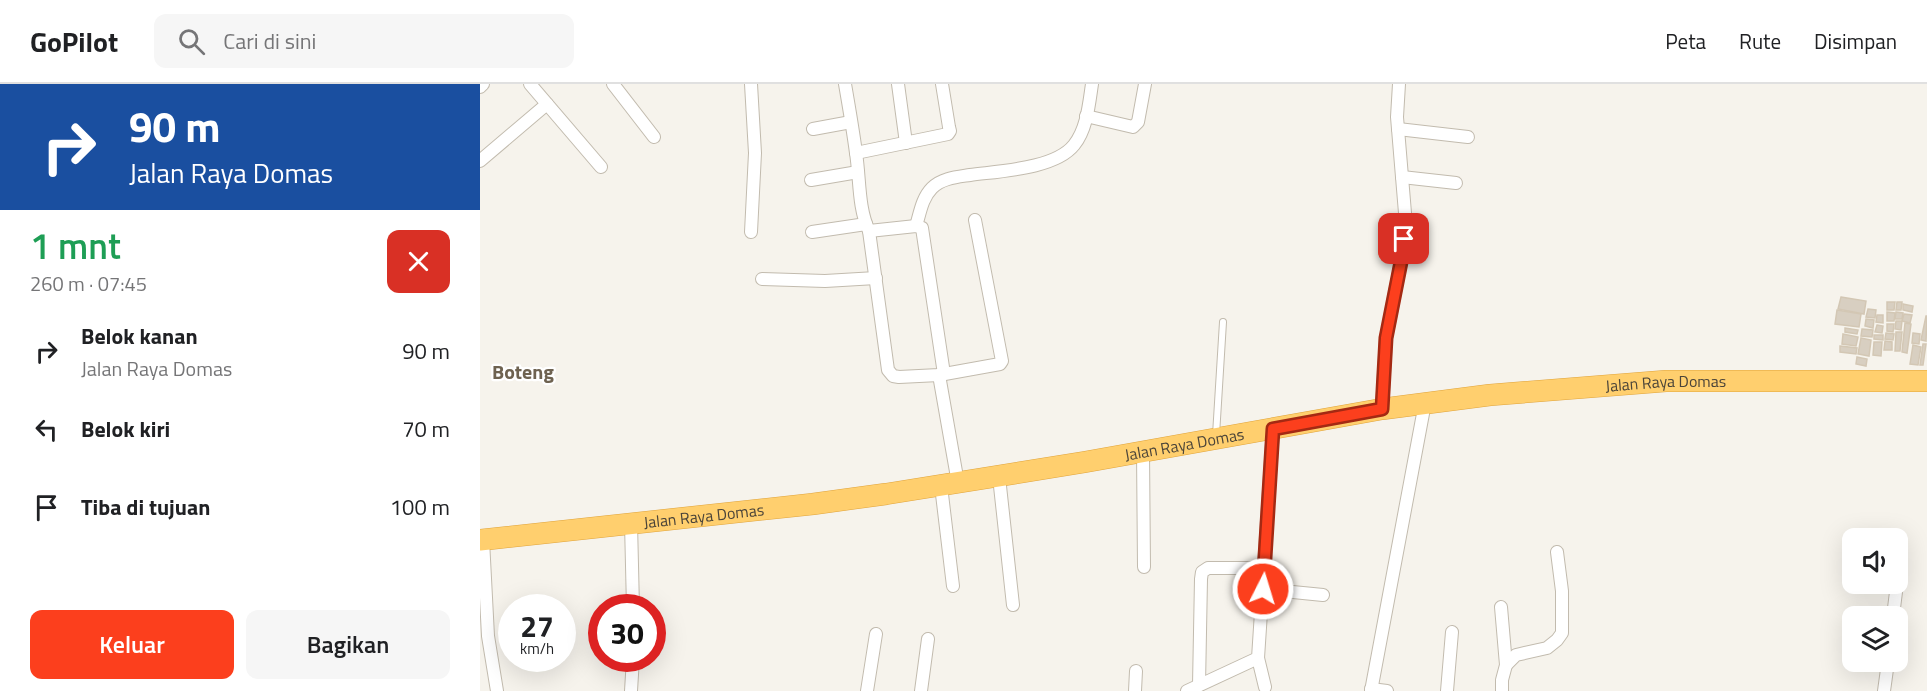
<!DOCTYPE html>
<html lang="id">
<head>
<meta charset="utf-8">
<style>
	:root { --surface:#fff; --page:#f6f6f6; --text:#202124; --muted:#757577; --line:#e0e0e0; --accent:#fc3f1d }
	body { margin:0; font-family:"Titillium Web",sans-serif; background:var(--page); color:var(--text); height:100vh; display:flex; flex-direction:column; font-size:22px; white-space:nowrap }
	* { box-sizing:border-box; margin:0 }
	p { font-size:20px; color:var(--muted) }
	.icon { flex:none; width:33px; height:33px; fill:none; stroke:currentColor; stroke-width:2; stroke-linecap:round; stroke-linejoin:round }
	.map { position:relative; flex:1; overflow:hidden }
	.drawer { display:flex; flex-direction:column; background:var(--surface); width:480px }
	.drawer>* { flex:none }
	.banner { background:#1a4fa0; color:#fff; overflow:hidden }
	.tools { position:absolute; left:1362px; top:444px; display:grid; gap:12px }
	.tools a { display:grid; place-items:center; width:66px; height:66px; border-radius:12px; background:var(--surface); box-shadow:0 6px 24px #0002; font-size:30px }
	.speed { position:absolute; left:18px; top:510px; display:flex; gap:12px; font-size:30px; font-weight:700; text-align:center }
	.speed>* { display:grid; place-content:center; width:78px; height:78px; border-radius:50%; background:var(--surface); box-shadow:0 6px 24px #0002; line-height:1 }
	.speed small { font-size:15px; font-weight:400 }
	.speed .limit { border:9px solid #d22; background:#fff; color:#111 }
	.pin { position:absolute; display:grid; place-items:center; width:51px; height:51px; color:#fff; margin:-26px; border-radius:12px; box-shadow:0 3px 9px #0006 }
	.me { position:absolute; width:66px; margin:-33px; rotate:5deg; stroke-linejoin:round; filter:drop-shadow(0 0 4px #0008) }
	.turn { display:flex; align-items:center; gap:21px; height:126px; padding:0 30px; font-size:27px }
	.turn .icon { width:78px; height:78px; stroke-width:2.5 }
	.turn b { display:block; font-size:42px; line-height:51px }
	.round { display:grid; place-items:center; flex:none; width:63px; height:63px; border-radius:12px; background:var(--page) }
	.overview { display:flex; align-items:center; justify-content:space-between; height:102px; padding:0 30px }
	h1 { font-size:36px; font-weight:600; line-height:45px; color:#1e9e55 }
	.primary-button { display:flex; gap:12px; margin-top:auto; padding:12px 30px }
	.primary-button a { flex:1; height:69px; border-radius:12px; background:var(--accent); color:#fff; font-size:24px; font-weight:600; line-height:69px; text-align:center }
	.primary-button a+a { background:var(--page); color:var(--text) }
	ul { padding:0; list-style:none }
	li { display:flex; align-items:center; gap:18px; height:78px; padding:0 30px }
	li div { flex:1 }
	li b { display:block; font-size:22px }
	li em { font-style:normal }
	header { display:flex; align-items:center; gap:36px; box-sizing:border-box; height:84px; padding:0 30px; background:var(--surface); border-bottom:2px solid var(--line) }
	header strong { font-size:28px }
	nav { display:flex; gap:33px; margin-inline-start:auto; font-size:21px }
	.search { width:420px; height:54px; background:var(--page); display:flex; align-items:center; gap:15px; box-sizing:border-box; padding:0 21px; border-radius:12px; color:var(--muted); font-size:22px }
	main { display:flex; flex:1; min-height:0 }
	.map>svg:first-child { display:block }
	.building { fill:#d8cfc1; stroke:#d3c7b4; stroke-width:1.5 }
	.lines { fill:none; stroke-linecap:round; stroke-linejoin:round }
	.lane-casing { stroke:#c2bbae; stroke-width:8 }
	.street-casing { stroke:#c2bbae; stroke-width:14 }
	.highway-casing { stroke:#e0a43c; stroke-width:22 }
	.lane { stroke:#fff; stroke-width:6 }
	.street { stroke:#fff; stroke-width:12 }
	.highway { stroke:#ffcf6e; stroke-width:21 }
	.route-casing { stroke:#a42913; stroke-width:15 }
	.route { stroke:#fc3f1d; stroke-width:10 }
	.labels { text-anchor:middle; stroke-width:4.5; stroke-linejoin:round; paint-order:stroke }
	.street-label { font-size:16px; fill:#4b4439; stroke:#fff }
	.quarter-label { font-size:20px; font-weight:bold; fill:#6e6250; stroke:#fff }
</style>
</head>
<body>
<header>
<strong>GoPilot</strong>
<div class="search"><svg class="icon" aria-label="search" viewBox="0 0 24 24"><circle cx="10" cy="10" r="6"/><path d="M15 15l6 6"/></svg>Cari di sini</div>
<nav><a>Peta</a><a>Rute</a><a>Disimpan</a></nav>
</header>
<main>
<section class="drawer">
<div class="banner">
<div class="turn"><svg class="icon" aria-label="right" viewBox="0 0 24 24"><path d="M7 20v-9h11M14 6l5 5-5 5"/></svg><div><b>90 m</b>Jalan Raya Domas</div></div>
</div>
<div class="overview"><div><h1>1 mnt</h1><p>260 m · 07:45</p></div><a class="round" style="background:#d93025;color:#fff"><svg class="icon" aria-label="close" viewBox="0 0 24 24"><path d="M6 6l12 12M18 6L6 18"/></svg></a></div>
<ul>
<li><svg class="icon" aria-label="right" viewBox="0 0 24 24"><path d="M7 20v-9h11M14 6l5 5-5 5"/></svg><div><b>Belok kanan</b><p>Jalan Raya Domas</p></div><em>90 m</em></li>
<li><svg class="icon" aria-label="left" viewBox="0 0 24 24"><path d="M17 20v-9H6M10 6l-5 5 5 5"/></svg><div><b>Belok kiri</b></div><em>70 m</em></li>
<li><svg class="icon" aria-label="arrive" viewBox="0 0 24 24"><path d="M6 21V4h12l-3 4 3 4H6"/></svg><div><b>Tiba di tujuan</b></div><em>100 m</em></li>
</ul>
<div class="primary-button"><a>Keluar</a><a>Bagikan</a></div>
</section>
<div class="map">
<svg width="1447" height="607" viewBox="0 0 1447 607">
	<rect width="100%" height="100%" fill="#f6f3ec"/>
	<g class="building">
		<path d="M1361,213l25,4 -2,13 -26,-5z"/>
		<path d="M1407,218h8l-1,8h-7z"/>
		<path d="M1417,218h5l-1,8h-5z"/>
		<path d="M1423,220l10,2 -1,6 -9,-2z"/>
		<path d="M1388,225l8,1 -1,8 -9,-1z"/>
		<path d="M1357,226l24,4 -2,13 -24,-3z"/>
		<path d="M1407,228l8,1 -1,8h-7z"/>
		<path d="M1416,228l7,1 -1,6h-7z"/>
		<path d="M1424,230l8,1 -2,8 -8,-2z"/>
		<path d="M1397,231h6v8l-7,-1z"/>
		<path d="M1446,232h1l-1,25 -5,-1z"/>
		<path d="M1386,235l8,1 -1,8 -8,-2z"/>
		<path d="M1416,237h6l-1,9 -6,-1z"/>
		<path d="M1425,239l6,1 -4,29 -5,-1z"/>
		<path d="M1407,240h7l-1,8 -6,-1z"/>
		<path d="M1397,241l6,1 -1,7 -7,-1z"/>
		<path d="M1365,244l13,2 -1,4 -12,-2z"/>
		<path d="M1382,245l11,1 -1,7 -11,-1z"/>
		<path d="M1416,248h6l-2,19h-5z"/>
		<path d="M1406,249l8,1 -1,6 -8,-1z"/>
		<path d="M1433,249l7,1 -1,10 -7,-1z"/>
		<path d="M1363,250l15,3 -2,9 -14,-2z"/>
		<path d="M1394,251h9v5l-9,-1z"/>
		<path d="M1381,254l10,2 -2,16 -11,-2z"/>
		<path d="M1405,257l7,1v8h-8z"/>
		<path d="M1394,258h8l-1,14 -8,-1z"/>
		<path d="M1443,260h3l-3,21h-3z"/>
		<path d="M1433,261l8,2 -3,18 -8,-1z"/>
		<path d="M1360,262l17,2 -1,6 -16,-2z"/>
		<path d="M1377,273l10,2 -1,7 -10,-2z"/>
	</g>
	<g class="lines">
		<defs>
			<path id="lane" d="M736,351l7,-113"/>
			<g id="street">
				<path d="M50,0l71,83"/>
				<path d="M133,0l41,53"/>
				<path d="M271,0l4,69 -4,79"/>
				<path d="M365,0c4,23 8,46 11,69 4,25 2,55 13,78l19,139 5,6 6,1 40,-2 61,-11 2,-3 -27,-141"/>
				<path d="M418,0l8,59"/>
				<path d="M0,3l3,-3"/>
				<path d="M606,32l47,11 5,-5 7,-38"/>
				<path d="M333,45l38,-7"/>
				<path d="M918,45l70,8"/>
				<path d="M376,69l92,-19 2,-3 -1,-4 -7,-43"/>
				<path d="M0,77l67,-57"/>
				<path d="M922,93l54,6"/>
				<path d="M331,96l47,-8"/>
				<path d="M436,142c4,-13 6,-28 16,-38 10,-10 25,-11 38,-13 29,-4 85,-6 104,-30 13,-16 15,-41 18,-61"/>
				<path d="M389,147l47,-5 6,2 22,146"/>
				<path d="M332,148l54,-8"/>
				<path d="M282,195l63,2 51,-3"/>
				<path d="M459,291l19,108"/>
				<path d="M902,325l4,-71 15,-76 3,-23 1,-26 -8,-96 2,-33"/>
				<path d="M663,368l1,115"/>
				<path d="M519,393l14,128"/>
				<path d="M461,402l12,100"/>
				<path d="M151,439l2,85"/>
				<path d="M3,456l5,96 9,55"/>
				<path d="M783,505l60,6"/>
				<path d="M1021,523l5,58 -4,15v11"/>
				<path d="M1413,532l4,-32"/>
				<path d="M778,574l7,29"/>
				<path d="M1026,581l10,-10 31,-7 10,-8 5,-7v-42l-5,-39"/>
				<path d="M719,601l2,-106 1,-7 6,-4h57"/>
				<path d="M891,605l16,2"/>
				<path d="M151,607l2,-33"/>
				<path d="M387,607l9,-57"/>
				<path d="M441,607l7,-52"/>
				<path d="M655,607l1,-20"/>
				<path d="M707,607l71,-33 15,-229"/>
				<path d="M891,607l54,-288"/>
				<path d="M967,607l5,-59"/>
				<path d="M1404,607l4,-29"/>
			</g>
			<g id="highway">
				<path id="s1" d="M0,456l333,-36 73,-10 199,-32 297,-53 108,-14 176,-14h261"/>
			</g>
		</defs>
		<use href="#lane" class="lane-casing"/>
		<use href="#street" class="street-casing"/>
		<use href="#highway" class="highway-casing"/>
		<use href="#lane" class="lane"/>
		<use href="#street" class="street"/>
		<use href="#highway" class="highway"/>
	</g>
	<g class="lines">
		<defs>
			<path id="route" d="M783,505l10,-160 109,-20 4,-71 15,-76 3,-23"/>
		</defs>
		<use href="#route" class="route-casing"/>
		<use href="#route" class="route"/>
	</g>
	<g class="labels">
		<g class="street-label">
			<text dy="6" stroke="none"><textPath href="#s1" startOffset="1197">Jalan Raya Domas</textPath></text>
			<text dy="6" stroke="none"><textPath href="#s1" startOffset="711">Jalan Raya Domas</textPath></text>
			<text dy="6" stroke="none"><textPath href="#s1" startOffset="225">Jalan Raya Domas</textPath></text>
		</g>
		<g class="quarter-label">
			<text x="43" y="295">Boteng</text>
		</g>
	</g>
</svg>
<div class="tools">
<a><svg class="icon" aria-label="sound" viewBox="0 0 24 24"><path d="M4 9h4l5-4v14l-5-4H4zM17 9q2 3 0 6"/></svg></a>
<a><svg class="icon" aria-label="layers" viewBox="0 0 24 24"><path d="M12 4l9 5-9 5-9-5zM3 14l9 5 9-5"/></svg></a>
</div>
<div class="speed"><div>27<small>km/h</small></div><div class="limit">30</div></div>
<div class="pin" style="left:924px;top:155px;background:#d93025"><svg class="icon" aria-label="arrive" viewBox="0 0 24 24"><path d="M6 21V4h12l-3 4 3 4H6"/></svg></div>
<svg class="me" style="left:783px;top:505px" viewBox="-20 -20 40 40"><circle r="17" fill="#fc3f1d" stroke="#fff" stroke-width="3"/><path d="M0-11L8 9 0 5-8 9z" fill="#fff"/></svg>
</div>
</main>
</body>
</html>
